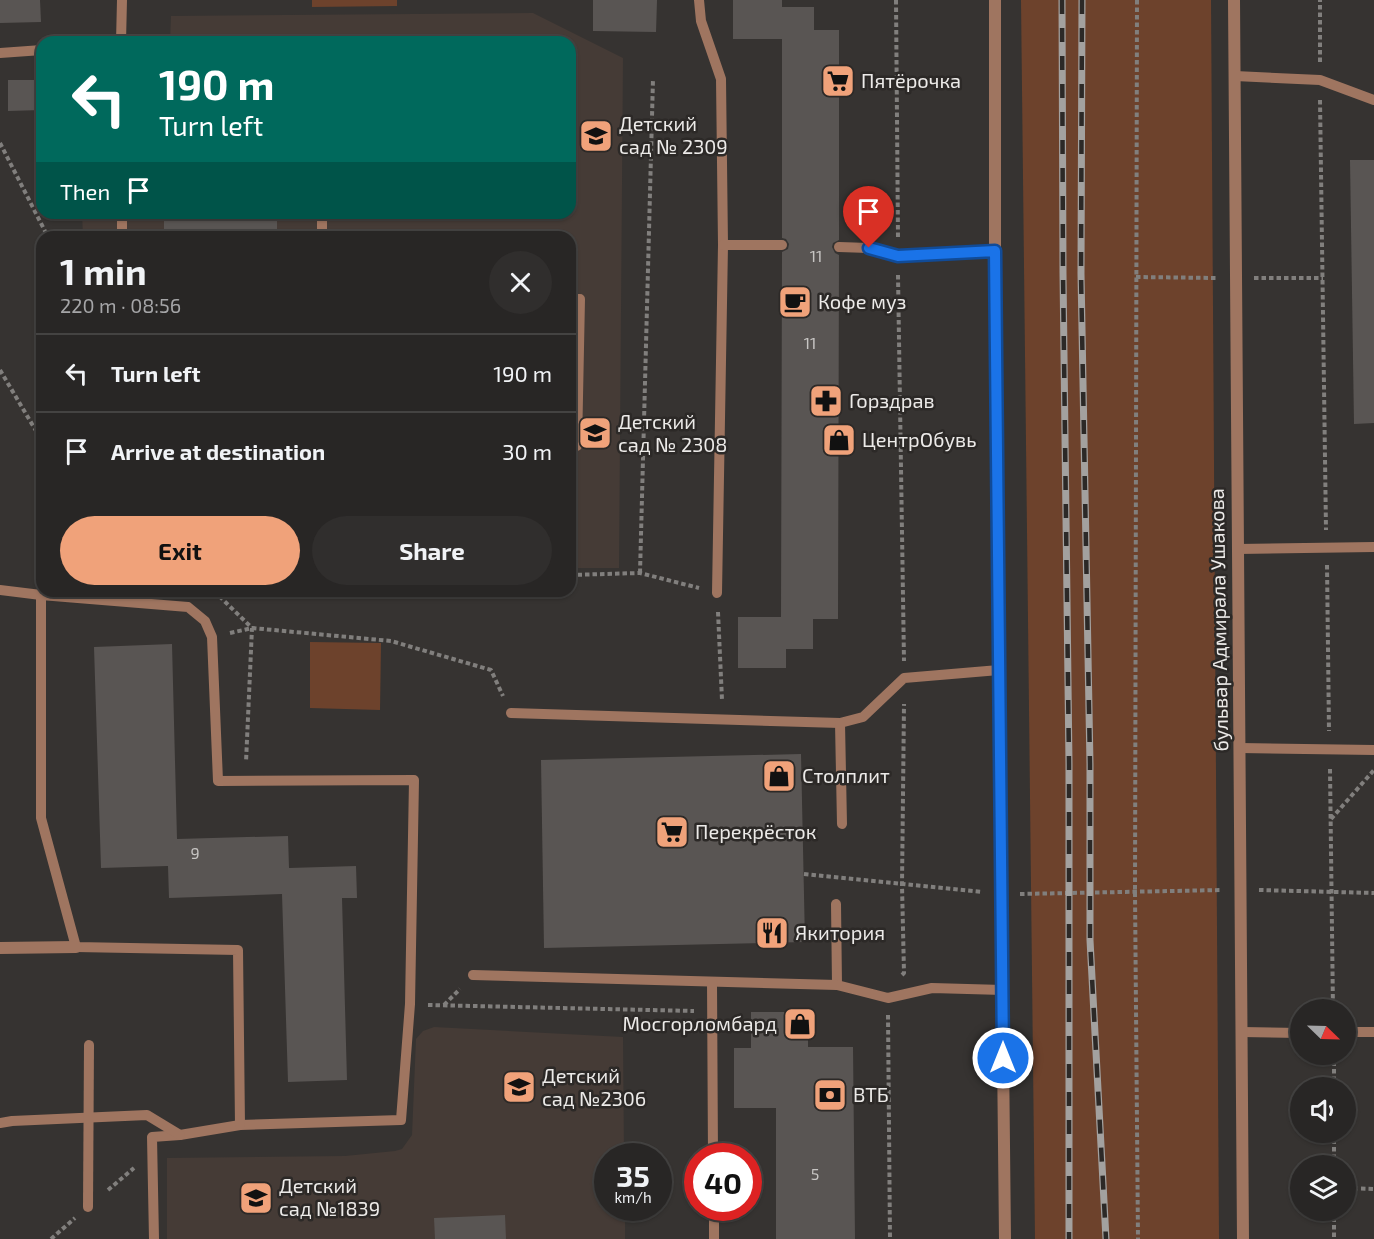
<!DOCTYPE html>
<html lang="en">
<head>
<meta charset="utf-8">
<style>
	:root { --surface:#282625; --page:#302e2d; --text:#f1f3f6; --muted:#a5a5a7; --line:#444342; --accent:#f0a27a }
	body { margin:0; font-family:"Exo 2",sans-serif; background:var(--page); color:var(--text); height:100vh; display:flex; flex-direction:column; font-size:22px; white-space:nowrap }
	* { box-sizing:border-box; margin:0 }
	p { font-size:20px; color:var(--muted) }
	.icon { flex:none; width:33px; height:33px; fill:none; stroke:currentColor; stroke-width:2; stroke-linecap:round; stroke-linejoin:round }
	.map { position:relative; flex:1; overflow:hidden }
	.sheet { position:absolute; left:36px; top:231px; width:540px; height:366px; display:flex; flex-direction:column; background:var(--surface); border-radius:18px; box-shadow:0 2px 4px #0004,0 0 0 2px var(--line) }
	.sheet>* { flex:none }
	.top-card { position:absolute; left:36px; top:36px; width:540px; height:183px; border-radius:18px; box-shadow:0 2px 4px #0004,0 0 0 2px var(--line); background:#00695c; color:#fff; overflow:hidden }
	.needle { width:39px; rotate:113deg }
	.fabs { position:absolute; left:1290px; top:999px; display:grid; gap:12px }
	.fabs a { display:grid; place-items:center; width:66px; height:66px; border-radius:50%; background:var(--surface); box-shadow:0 2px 4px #0004,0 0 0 2px var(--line); font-size:30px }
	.speed { position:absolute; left:594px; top:1143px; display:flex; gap:12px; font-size:30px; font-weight:700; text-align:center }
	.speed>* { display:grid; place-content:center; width:78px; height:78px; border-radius:50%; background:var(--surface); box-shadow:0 2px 4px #0004,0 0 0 2px var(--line); line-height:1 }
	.speed small { font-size:15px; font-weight:400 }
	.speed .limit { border:9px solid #d22; background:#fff; color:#111 }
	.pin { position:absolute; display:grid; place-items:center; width:51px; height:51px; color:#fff; margin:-62px -26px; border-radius:50% 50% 50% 0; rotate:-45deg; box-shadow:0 0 6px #0007 }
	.pin .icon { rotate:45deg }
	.me { position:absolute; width:66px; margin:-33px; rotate:0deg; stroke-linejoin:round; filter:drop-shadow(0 0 4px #0008) }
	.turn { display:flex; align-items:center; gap:21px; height:126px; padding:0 24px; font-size:27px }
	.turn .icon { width:78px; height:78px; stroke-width:2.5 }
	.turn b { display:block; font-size:42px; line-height:51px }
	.then { display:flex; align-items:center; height:57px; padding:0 24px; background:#0003; gap:12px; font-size:22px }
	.round { display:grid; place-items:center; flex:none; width:63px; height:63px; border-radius:32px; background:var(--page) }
	.overview { display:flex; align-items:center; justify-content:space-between; height:102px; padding:0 24px }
	h1 { font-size:36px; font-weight:700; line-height:45px }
	.cta { display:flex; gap:12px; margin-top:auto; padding:12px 24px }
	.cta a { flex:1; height:69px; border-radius:36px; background:var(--accent); color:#111; font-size:24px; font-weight:700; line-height:69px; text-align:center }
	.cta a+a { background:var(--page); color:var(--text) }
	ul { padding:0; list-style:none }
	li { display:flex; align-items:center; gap:18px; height:78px; padding:0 24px; border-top:2px solid var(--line) }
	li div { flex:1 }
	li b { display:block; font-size:22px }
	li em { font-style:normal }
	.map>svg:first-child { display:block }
	.built { fill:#453b36 }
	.green { fill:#6d422c }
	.building { fill:#595553 }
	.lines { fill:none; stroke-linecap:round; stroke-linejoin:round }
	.path { stroke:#817f7d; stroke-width:4; stroke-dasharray:4.5 3; stroke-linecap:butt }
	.service { stroke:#9f7560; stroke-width:10 }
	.minor { stroke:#9f7560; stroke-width:12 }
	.tertiary { stroke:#9f7560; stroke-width:12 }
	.rail-casing { stroke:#a3a19f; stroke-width:7 }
	.rail { stroke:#2c2927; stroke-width:4.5; stroke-dasharray:14; stroke-linecap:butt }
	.route-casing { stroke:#114b97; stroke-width:15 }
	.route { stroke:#1a73e8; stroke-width:10 }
	.labels { text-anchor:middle; stroke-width:5; stroke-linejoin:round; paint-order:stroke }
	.number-label { font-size:16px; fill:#c7c5c3 }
	.poi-label { font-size:20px; fill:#eceae8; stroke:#2c2927; text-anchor:start }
	.street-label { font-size:20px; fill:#eceae8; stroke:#2c2927 }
</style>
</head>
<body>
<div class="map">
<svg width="1374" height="1239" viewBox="0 0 1374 1239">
	<rect width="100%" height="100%" fill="#363331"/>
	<g class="built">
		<path d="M533,13l90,45 -4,510h-49v-331h-487l-1,-24h488v-171h-400l1,-26z"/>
		<path d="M434,1027l189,10 1,119h-16v52h17v31h-458v-81l178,-2 50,-5 7,-2 10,-14 4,-96 7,-8z"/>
	</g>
	<g class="green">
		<path d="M312,0h85v6l-85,1z"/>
		<path d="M1021,0h190l8,1239h-184z"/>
		<path d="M310,642l71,1 -1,67 -70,-2z"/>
	</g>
	<g class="building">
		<path d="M0,0h40l1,22 -41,1z"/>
		<path d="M593,0h64l-1,32 -63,-1z"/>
		<path d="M733,0h49v7h32v23h25v210l-6,3 -1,4 3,6 4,2 -1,364h-25v30h-27v19h-48v-51h43l1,-365 6,-3 1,-5 -3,-5 -4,-1v-199h-49z"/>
		<path d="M8,80h34v30l-34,1z"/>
		<path d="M1350,160h24v263l-20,1z"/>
		<rect x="164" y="213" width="113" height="24"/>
		<path d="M172,644l5,195 111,-3 1,32 67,-2 1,32h-15l5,182 -59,2 -6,-188 -113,4 -1,-32 -67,2 -7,-221z"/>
		<path d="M801,754l4,188 -261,6 -3,-188z"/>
		<path d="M751,1012h57v35h45l2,192h-79v-131h-42v-60h17z"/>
		<path d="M505,1215l1,24h-71l-1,-21z"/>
	</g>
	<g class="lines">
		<g class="path">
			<path d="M896,0l2,238"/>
			<path d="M1137,0l-2,893 3,346"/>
			<path d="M1320,62v-62"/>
			<path d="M1320,100l6,430"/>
			<path d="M0,143l48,94"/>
			<path d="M898,275l6,386"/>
			<path d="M1136,277l81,1"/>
			<path d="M1254,278h69"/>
			<path d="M0,370l42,71"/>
			<path d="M1327,565l2,166"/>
			<path d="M640,573l13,-494"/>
			<path d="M570,575l70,-2 59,15"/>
			<path d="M214,591l38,37 -6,134"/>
			<path d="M718,612l4,88"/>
			<path d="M230,633l22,-5 139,13 100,29 12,26"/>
			<path d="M1330,769l3,241"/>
			<path d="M1331,819l43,-49"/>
			<path d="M804,874l178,18"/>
			<path d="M1259,890l115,3"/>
			<path d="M1020,894l202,-4"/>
			<path d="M902,975l2,-2 -2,-88 2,-181"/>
			<path d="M428,1005l266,6"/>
			<path d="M444,1005l16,-16"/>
			<path d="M888,1015l2,224"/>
			<path d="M1334,1054v34"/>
			<path d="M1334,1132v34"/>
			<path d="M1346,1188l28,1"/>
			<path d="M108,1190l26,-22"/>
			<path d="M1334,1210v29"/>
			<path d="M51,1239l24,-21"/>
		</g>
		<g class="service">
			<path d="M699,0l2,21 20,58 2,166 -6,348"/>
			<path d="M121,42l1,-42"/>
			<path d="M0,53l42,-3"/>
			<path d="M1235,76l85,4 54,20"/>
			<path d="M122,213v24"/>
			<path d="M322,213v24"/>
			<path d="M723,245h59"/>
			<path d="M839,247l30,1 29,8 97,-5"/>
			<path d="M570,299h10l-3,147h-7"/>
			<path d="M1238,549l136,-2"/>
			<path d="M0,590l41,5 147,12 17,14 7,16 6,144 196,-1 -4,224 -9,116 -161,5 -60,10 -28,2 2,102"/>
			<path d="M41,595v223l35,129 162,3 2,175"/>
			<path d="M511,713l329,10 23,-6 41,-39 95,-8"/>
			<path d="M840,723l2,101"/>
			<path d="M1240,748l134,2"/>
			<path d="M836,904l1,81"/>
			<path d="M473,975l364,10 51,13 44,-10 71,2"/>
			<path d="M712,982l1,174"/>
			<path d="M1242,1032l58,1"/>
			<path d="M1346,1032h28"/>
			<path d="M0,1123l12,-2 135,-6 33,20"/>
			<path d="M88,1207l1,-162"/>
			<path d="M714,1208v31"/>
		</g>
		<g class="minor">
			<path d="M1234,0l9,1239"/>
			<path d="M0,948l76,-1"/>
		</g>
		<path class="tertiary" d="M995,0v301l10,938"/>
		<defs>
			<g id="rail">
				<path d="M1062,0l1,273 6,491v475"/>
				<path d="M1082,0l-1,274 9,490v176l16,299"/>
			</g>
		</defs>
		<use href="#rail" class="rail-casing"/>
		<use href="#rail" class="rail"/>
	</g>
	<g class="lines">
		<defs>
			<path id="route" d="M869,248l29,8 97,-5 8,807"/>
		</defs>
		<use href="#route" class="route-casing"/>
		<use href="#route" class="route"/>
	</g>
	<defs>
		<symbol id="supermarket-square" viewBox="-11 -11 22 22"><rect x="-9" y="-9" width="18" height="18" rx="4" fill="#f0a27a" stroke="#2c2927"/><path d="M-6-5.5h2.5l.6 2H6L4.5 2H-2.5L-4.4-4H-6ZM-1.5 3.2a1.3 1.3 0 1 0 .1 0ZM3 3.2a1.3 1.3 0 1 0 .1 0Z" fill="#111"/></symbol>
		<symbol id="school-square" viewBox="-11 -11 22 22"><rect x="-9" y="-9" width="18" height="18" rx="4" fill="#f0a27a" stroke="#2c2927"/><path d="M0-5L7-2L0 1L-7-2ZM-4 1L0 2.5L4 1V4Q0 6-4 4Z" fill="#111"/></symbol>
		<symbol id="cafe-square" viewBox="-11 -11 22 22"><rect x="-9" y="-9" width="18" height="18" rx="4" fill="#f0a27a" stroke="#2c2927"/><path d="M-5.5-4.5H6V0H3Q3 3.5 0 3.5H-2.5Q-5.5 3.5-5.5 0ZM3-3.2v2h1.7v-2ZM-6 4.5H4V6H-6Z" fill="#111"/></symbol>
		<symbol id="pharmacy-square" viewBox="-11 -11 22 22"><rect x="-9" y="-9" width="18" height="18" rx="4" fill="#f0a27a" stroke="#2c2927"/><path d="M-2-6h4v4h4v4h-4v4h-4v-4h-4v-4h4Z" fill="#111"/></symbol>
		<symbol id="shop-square" viewBox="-11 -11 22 22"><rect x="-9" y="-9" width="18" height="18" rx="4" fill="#f0a27a" stroke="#2c2927"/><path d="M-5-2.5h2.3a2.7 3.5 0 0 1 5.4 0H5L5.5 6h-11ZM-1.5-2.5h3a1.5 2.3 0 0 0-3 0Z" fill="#111"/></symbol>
		<symbol id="restaurant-square" viewBox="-11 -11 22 22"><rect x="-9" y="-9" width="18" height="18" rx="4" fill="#f0a27a" stroke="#2c2927"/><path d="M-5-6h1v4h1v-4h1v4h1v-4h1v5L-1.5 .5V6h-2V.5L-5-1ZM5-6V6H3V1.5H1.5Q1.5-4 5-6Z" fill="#111"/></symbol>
		<symbol id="bank-square" viewBox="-11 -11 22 22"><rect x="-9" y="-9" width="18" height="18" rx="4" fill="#f0a27a" stroke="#2c2927"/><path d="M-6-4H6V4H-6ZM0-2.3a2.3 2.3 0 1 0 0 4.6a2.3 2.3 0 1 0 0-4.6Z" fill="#111"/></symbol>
	</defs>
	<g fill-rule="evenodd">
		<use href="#supermarket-square" x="819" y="62" width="38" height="38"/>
		<use href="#school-square" x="577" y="117" width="38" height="38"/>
		<use href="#cafe-square" x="776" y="283" width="38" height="38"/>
		<use href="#pharmacy-square" x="807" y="382" width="38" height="38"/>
		<use href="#school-square" x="576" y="414" width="38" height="38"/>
		<use href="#shop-square" x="820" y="421" width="38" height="38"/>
		<use href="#shop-square" x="760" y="757" width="38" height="38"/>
		<use href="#supermarket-square" x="653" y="813" width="38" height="38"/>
		<use href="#restaurant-square" x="753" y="914" width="38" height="38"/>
		<use href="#shop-square" x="781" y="1005" width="38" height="38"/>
		<use href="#school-square" x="500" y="1068" width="38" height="38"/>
		<use href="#bank-square" x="811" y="1076" width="38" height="38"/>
		<use href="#school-square" x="237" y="1179" width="38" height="38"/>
	</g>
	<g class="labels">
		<g class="number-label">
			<text x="816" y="262">11</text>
			<text x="810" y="349">11</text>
			<text x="195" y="859">9</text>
			<text x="815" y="1180">5</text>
		</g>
		<g class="poi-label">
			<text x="861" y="88">Пятёрочка</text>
			<text x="619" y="131">Детский<tspan x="619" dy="23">сад № 2309</tspan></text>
			<text x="818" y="309">Кофе муз</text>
			<text x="849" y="408">Горздрав</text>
			<text x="618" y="429">Детский<tspan x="618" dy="23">сад № 2308</tspan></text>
			<text x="862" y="447">ЦентрОбувь</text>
			<text x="802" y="783">Столплит</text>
			<text x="695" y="839">Перекрёсток</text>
			<text x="795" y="940">Якитория</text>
			<text x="777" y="1031" text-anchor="end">Мосгорломбард</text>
			<text x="542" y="1083">Детский<tspan x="542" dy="23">сад №2306</tspan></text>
			<text x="853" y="1102">ВТБ</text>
			<text x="279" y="1193">Детский<tspan x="279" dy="23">сад №1839</tspan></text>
		</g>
		<g class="street-label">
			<text transform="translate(1219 620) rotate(-91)" y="7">бульвар Адмирала Ушакова</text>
		</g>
	</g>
</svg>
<div class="fabs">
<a><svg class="needle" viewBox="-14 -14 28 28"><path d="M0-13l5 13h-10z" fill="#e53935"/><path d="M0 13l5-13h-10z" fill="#a5a5a7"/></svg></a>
<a><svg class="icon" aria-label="sound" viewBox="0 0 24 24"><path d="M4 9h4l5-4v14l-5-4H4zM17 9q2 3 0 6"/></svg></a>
<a><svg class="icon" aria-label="layers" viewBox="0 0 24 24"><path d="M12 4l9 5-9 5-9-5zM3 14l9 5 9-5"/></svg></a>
</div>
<div class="speed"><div>35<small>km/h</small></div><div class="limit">40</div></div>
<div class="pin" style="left:869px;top:248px;background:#d93025"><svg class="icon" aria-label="arrive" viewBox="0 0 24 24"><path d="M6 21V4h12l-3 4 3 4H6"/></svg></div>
<svg class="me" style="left:1003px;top:1058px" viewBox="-20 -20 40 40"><circle r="17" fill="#1a73e8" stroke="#fff" stroke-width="3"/><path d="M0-11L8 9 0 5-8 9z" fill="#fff"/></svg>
<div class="top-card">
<div class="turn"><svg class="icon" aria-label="left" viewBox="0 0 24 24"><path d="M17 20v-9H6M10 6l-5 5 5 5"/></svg><div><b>190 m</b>Turn left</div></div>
<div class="then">Then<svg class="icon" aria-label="arrive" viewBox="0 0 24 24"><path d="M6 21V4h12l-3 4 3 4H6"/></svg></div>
</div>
<section class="sheet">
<div class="overview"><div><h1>1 min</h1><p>220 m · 08:56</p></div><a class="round"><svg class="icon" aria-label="close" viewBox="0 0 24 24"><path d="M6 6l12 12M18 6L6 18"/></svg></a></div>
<ul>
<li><svg class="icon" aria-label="left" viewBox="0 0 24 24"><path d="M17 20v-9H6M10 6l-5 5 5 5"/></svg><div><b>Turn left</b></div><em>190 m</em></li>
<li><svg class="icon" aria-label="arrive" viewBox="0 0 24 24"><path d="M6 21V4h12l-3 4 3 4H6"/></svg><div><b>Arrive at destination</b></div><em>30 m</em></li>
</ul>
<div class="cta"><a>Exit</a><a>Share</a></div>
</section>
</div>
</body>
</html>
